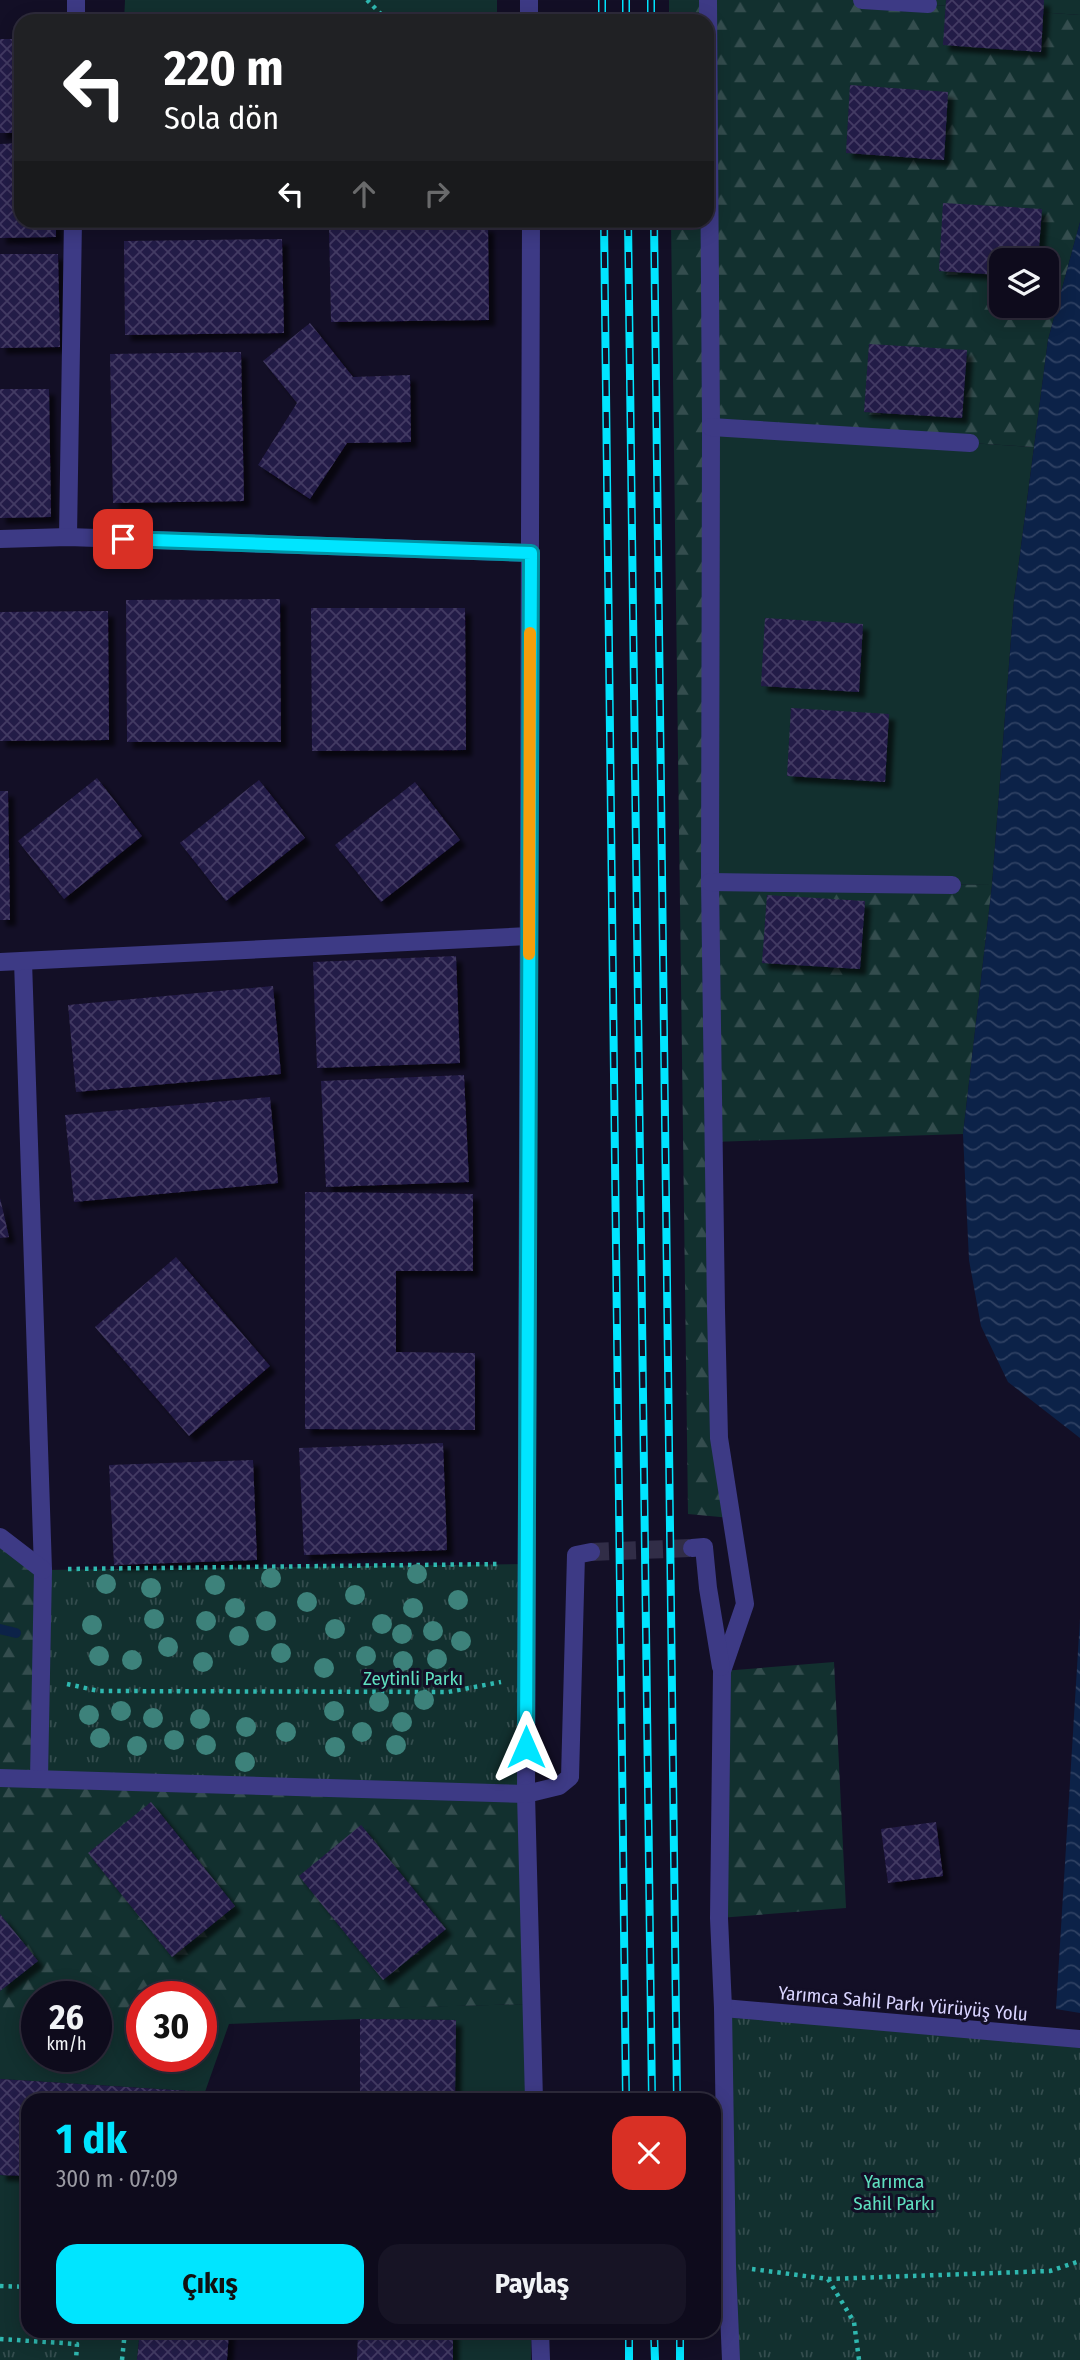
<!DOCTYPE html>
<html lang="tr">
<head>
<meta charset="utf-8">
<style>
	:root { --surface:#0e0b1c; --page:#171425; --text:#f1f3f6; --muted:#9b9ba3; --line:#2e2b3b; --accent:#00e5ff }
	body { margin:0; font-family:"Fira Sans Condensed",sans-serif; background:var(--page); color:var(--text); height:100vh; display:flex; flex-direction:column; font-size:26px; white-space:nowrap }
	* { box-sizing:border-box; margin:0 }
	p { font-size:23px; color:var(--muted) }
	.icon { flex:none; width:38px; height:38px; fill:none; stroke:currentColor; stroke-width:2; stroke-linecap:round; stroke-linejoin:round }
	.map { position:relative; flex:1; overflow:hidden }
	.details { position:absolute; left:21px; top:2093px; width:700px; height:245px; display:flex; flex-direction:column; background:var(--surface); border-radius:21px; box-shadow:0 4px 18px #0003,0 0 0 2px var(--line) }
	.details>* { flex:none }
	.top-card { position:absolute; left:14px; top:14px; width:700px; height:214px; border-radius:21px; box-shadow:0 4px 18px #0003,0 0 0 2px var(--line); background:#202124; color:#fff; overflow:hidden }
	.controls { position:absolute; left:989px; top:248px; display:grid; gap:14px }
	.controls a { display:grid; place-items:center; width:70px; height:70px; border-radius:14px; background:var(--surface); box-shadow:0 4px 18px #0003,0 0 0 2px var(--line); font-size:35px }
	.speed { position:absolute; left:21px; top:1981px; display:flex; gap:14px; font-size:35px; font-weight:700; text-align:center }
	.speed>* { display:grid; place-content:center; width:91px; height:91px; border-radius:50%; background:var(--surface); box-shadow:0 4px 18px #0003,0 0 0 2px var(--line); line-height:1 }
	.speed small { font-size:18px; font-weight:400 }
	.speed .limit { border:10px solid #d22; background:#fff; color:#111 }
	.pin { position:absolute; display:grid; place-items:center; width:60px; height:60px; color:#fff; margin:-30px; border-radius:14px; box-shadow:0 4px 10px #0006 }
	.me { position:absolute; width:77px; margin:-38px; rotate:0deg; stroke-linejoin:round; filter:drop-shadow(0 0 5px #0008) }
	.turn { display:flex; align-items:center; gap:24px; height:147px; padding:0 35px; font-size:32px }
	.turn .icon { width:91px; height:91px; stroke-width:2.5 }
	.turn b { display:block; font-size:49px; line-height:60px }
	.lanes { display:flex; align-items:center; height:66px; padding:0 35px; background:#0003; justify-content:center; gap:35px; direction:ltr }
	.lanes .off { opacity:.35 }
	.round { display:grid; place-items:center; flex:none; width:74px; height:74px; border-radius:21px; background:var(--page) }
	.overview { display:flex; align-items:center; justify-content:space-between; height:119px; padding:0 35px }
	h1 { font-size:42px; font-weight:700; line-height:52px; color:var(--accent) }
	.action { display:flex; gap:14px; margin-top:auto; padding:14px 35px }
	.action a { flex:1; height:80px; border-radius:21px; background:var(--accent); color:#111; font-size:28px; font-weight:700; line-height:80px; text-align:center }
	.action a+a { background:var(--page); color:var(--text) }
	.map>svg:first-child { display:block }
	.green { fill:#12302f }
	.forest { fill:url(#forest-firs); fill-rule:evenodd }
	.park { fill:url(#park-tufts) }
	.water { fill:url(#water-waves) }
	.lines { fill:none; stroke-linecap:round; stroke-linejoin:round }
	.stream { stroke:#0c2248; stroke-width:10 }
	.building { fill:url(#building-cross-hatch); filter:url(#shadow) }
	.minor-tunnel { stroke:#312d47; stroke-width:18; stroke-dasharray:18 9; stroke-linecap:butt }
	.path { stroke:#2fb8b0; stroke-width:4.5; stroke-dasharray:3.5 5; stroke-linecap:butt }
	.pedestrian { stroke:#3d3a85; stroke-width:18 }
	.minor { stroke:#3d3a85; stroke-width:18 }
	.rail-casing { stroke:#00e5ff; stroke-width:8 }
	.rail { stroke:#130f26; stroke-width:5; stroke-dasharray:16; stroke-linecap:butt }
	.tree { fill:#3d827b }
	.route-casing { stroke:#0095a6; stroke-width:18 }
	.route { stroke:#00e5ff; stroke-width:12 }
	.slow { stroke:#f59e0b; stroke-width:12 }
	.labels { text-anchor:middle; stroke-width:6; stroke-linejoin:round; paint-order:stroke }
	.park-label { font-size:19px; fill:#5fe0c0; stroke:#130f26 }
	.street-label { font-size:19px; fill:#d9d4ff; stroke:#130f26 }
</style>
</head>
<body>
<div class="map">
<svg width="1080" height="2360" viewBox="0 0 1080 2360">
	<defs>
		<pattern id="forest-firs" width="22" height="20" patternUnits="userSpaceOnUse" patternTransform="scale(1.75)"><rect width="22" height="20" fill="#12302f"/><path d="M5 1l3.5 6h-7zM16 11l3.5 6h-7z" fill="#344d4e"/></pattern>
		<pattern id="park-tufts" width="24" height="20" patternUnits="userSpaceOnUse" patternTransform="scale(1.75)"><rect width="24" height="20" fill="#12302f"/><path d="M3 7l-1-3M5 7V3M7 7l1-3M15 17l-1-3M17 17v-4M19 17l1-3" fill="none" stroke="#344d4e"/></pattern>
		<pattern id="water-waves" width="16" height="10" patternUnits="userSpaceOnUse" patternTransform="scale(1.75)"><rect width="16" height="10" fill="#0c2248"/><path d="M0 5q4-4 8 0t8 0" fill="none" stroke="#2f4163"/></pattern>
		<pattern id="building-cross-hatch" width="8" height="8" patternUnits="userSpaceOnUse" patternTransform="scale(1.75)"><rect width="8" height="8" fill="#241b47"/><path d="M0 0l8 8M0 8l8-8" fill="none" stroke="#433b63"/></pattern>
		<filter id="shadow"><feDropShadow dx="6" dy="6" stdDeviation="2" flood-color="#0009"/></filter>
	</defs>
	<rect width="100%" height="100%" fill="#130f26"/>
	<g class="green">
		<path d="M125,0h372v21h-373z"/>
		<path d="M862,0h218v15z"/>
		<path d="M711,427l323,20 -20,153 -22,285 -281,-3z"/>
		<path d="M531,2004v96h-76v-80l-95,-1 -131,5 -24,68 -205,-13v-69l37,1v45h59v-45h46v45h59v-44z"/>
		<path d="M0,2175l28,1v155h112l-3,29h-137z"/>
		<rect x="453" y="2331" width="78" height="29"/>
	</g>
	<g class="forest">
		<path d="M669,0h193l218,15v207l-32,118 -14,107 -322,-20 -1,455 281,3 -29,249 -251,8 19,376 -43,-4 -17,-1293 36,-1v-199h-38zM1001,261h45v45h-45z"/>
		<path d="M0,1537l43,33 483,224 5,210 -330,9v-16h-59v18l-46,1v-19h-59v21l-37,1z"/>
		<path d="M834,1662l12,246 -127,10 3,-247z"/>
	</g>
	<g class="park">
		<path d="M526,1564v230l-487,-16 4,-208z"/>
		<path d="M723,2008l357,31v321h-349z"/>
		<path d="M0,2339l77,5 -1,16h-76z"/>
	</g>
	<g class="water">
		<path d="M1080,222v1216l-72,-56 -27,-56 -12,-66 -6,-126 29,-249 22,-285 34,-260z"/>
		<path d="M1080,1619v394l-24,-4z"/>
	</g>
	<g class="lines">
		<path class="stream" d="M0,1629l16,4"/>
	</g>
	<g class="building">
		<path d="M946,0h98l-3,52 -98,-7z"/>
		<rect x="0" y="39" width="21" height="94"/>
		<path d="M850,85l98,7 -4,68 -98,-7z"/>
		<path d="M21,143v77h35v17l-56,1v-94z"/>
		<path d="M943,203l99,6 -4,52h-37v14l-62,-4z"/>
		<path d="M488,226l1,94 -158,2 -2,-94z"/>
		<path d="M282,239l2,94 -159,2 -1,-94z"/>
		<path d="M0,254h58l2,93 -60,1z"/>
		<path d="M310,323l43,54 57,-2 1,67 -64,1 -37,56 -52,-34 39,-62 -34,-42z"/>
		<path d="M869,344l98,6 -5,68 -98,-6z"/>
		<path d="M241,352l3,149 -131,2 -3,-149z"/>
		<path d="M0,389h49l2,128 -51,1z"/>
		<path d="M280,599l1,143h-154l-1,-142z"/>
		<path d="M311,608h154l1,142 -154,1z"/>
		<path d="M108,611l1,129 -109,1v-129z"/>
		<path d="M765,618l98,6 -4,68 -98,-6z"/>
		<path d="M791,708l98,6 -4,68 -98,-6z"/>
		<path d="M97,778l45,58 -78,63 -46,-58z"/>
		<path d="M259,780l46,58 -79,63 -46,-58z"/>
		<path d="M415,782l45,58 -79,62 -46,-57z"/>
		<path d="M0,791h8l2,129h-10z"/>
		<path d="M767,895l98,6 -5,68 -98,-6z"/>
		<path d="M456,956l4,107 -143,5 -4,-106z"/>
		<path d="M273,986l8,88 -205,18 -8,-87z"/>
		<path d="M464,1075l5,107 -143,5 -5,-106z"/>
		<path d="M270,1097l8,86 -204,19 -9,-87z"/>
		<path d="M305,1192l168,2v77h-77v81l79,1v77l-170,-1z"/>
		<path d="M0,1198l9,39 -9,1z"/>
		<path d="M176,1257l94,109 -81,70 -94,-109z"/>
		<path d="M443,1443l4,107 -143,5 -5,-107z"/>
		<path d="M253,1460l4,100 -143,5 -5,-100z"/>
		<path d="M151,1802l84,104 -63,51 -84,-104z"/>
		<path d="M936,1822l7,54 -55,7 -7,-54z"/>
		<path d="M361,1825l85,104 -63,51 -84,-104z"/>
		<path d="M0,1914l38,47 -38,30z"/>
		<path d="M360,2019l96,1 -1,80h-95z"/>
		<path d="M0,2079l205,13v8h-177v76l-28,-1z"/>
		<path d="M140,2331h89l-2,29h-90z"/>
		<path d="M358,2331h95v29h-96z"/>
	</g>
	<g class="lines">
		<path class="minor-tunnel" d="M591,1552l101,-4"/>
		<g class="path">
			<path d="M367,0l21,21"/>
			<path d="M68,1569l433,-5"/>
			<path d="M67,1684l32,7 349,1 53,-10"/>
			<path d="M752,2269l76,10 26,43 5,38"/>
			<path d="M828,2279l222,-8 30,-10"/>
			<path d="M0,2286l28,1"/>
			<path d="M0,2339l77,5 -1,16"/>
			<path d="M122,2360l3,-29"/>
		</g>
		<path class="pedestrian" d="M723,2008l357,31"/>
		<g class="minor">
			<path d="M529,0v21"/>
			<path d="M708,0l3,427 -1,455 6,428 3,128 26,166 -23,67 -3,247 4,90 4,258 4,94"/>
			<path d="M862,0l66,4"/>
			<path d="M76,21v-21"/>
			<path d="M531,220l-5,1574 8,306"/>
			<path d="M711,427l259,16"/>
			<path d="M68,537l5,-317"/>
			<path d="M0,539l68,-2 463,16"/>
			<path d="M710,882l242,3"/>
			<path d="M23,961l20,609 -4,208"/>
			<path d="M0,962l529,-26"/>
			<path d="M0,1537l43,33"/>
			<path d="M692,1548l12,-1 4,41 13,79"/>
			<path d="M0,1778l526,16 33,-8 11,-9 6,-222 15,-3"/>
			<path d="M540,2331l1,29"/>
		</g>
		<defs>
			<g id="rail">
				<path d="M602,0v21"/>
				<path d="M626,0v21"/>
				<path d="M651,0v21"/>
				<path d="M604,220l22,1880"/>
				<path d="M628,220l24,1880"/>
				<path d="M654,220l23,1880"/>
				<path d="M629,2331v29"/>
				<path d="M654,2331l1,29"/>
				<path d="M680,2331v29"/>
			</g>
		</defs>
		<use href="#rail" class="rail-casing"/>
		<use href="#rail" class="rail"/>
	</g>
	<g class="tree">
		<circle cx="417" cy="1574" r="10"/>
		<circle cx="271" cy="1578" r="10"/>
		<circle cx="106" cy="1584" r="10"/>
		<circle cx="215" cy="1585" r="10"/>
		<circle cx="151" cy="1588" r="10"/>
		<circle cx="355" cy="1595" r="10"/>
		<circle cx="458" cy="1600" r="10"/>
		<circle cx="307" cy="1602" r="10"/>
		<circle cx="235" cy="1608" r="10"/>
		<circle cx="413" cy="1608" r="10"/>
		<circle cx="154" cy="1619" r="10"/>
		<circle cx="206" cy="1621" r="10"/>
		<circle cx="266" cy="1621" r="10"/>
		<circle cx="382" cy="1624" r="10"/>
		<circle cx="92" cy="1625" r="10"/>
		<circle cx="335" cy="1629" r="10"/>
		<circle cx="433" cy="1631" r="10"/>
		<circle cx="402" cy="1634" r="10"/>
		<circle cx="239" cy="1636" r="10"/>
		<circle cx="461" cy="1641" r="10"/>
		<circle cx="168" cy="1647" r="10"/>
		<circle cx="281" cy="1653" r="10"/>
		<circle cx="99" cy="1656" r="10"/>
		<circle cx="366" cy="1656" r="10"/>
		<circle cx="437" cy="1659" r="10"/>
		<circle cx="132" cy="1660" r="10"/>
		<circle cx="403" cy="1661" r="10"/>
		<circle cx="203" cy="1662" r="10"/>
		<circle cx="324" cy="1668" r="10"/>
		<circle cx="424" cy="1700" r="10"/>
		<circle cx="379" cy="1702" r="10"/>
		<circle cx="121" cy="1711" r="10"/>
		<circle cx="334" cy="1711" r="10"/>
		<circle cx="89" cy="1715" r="10"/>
		<circle cx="153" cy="1718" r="10"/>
		<circle cx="200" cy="1719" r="10"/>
		<circle cx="402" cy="1722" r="10"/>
		<circle cx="246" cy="1727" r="10"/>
		<circle cx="286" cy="1732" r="10"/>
		<circle cx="362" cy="1732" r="10"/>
		<circle cx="100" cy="1738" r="10"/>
		<circle cx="174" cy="1740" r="10"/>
		<circle cx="206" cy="1745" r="10"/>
		<circle cx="396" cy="1745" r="10"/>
		<circle cx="137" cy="1746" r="10"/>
		<circle cx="335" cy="1747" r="10"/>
		<circle cx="245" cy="1762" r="10"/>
	</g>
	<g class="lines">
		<defs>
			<path id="route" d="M123,539l408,14 -5,1194"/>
		</defs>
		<use href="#route" class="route-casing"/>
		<use href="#route" class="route"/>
		<path class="slow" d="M529,954l1,-321"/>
	</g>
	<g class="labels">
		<g class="park-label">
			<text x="413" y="1685">Zeytinli Parkı</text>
			<text x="894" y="2188">Yarımca<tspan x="894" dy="22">Sahil Parkı</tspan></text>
		</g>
		<g class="street-label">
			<text transform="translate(903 2003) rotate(5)" y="7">Yarımca Sahil Parkı Yürüyüş Yolu</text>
		</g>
	</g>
</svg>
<div class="controls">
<a><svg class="icon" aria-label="layers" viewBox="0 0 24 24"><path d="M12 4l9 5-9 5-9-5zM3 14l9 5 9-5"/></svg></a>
</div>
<div class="speed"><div>26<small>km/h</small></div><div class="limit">30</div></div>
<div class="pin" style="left:123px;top:539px;background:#d93025"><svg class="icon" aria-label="arrive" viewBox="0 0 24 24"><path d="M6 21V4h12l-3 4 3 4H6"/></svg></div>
<svg class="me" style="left:526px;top:1747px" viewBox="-20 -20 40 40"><path d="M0-17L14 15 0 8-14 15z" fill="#00e5ff" stroke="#fff" stroke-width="4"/></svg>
<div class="top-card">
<div class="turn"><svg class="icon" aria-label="left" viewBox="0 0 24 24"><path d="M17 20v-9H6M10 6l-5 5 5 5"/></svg><div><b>220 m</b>Sola dön</div></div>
<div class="lanes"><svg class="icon" aria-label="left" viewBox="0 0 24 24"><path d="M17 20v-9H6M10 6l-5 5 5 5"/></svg><svg class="icon off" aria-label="ahead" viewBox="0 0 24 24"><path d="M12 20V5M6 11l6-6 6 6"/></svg><svg class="icon off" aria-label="right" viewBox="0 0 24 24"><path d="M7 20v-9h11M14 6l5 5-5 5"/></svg></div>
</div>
<section class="details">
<div class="overview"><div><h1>1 dk</h1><p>300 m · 07:09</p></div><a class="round" style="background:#d93025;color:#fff"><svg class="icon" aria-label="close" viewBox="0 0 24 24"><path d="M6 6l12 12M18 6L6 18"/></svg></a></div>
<div class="action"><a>Çıkış</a><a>Paylaş</a></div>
</section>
</div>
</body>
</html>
